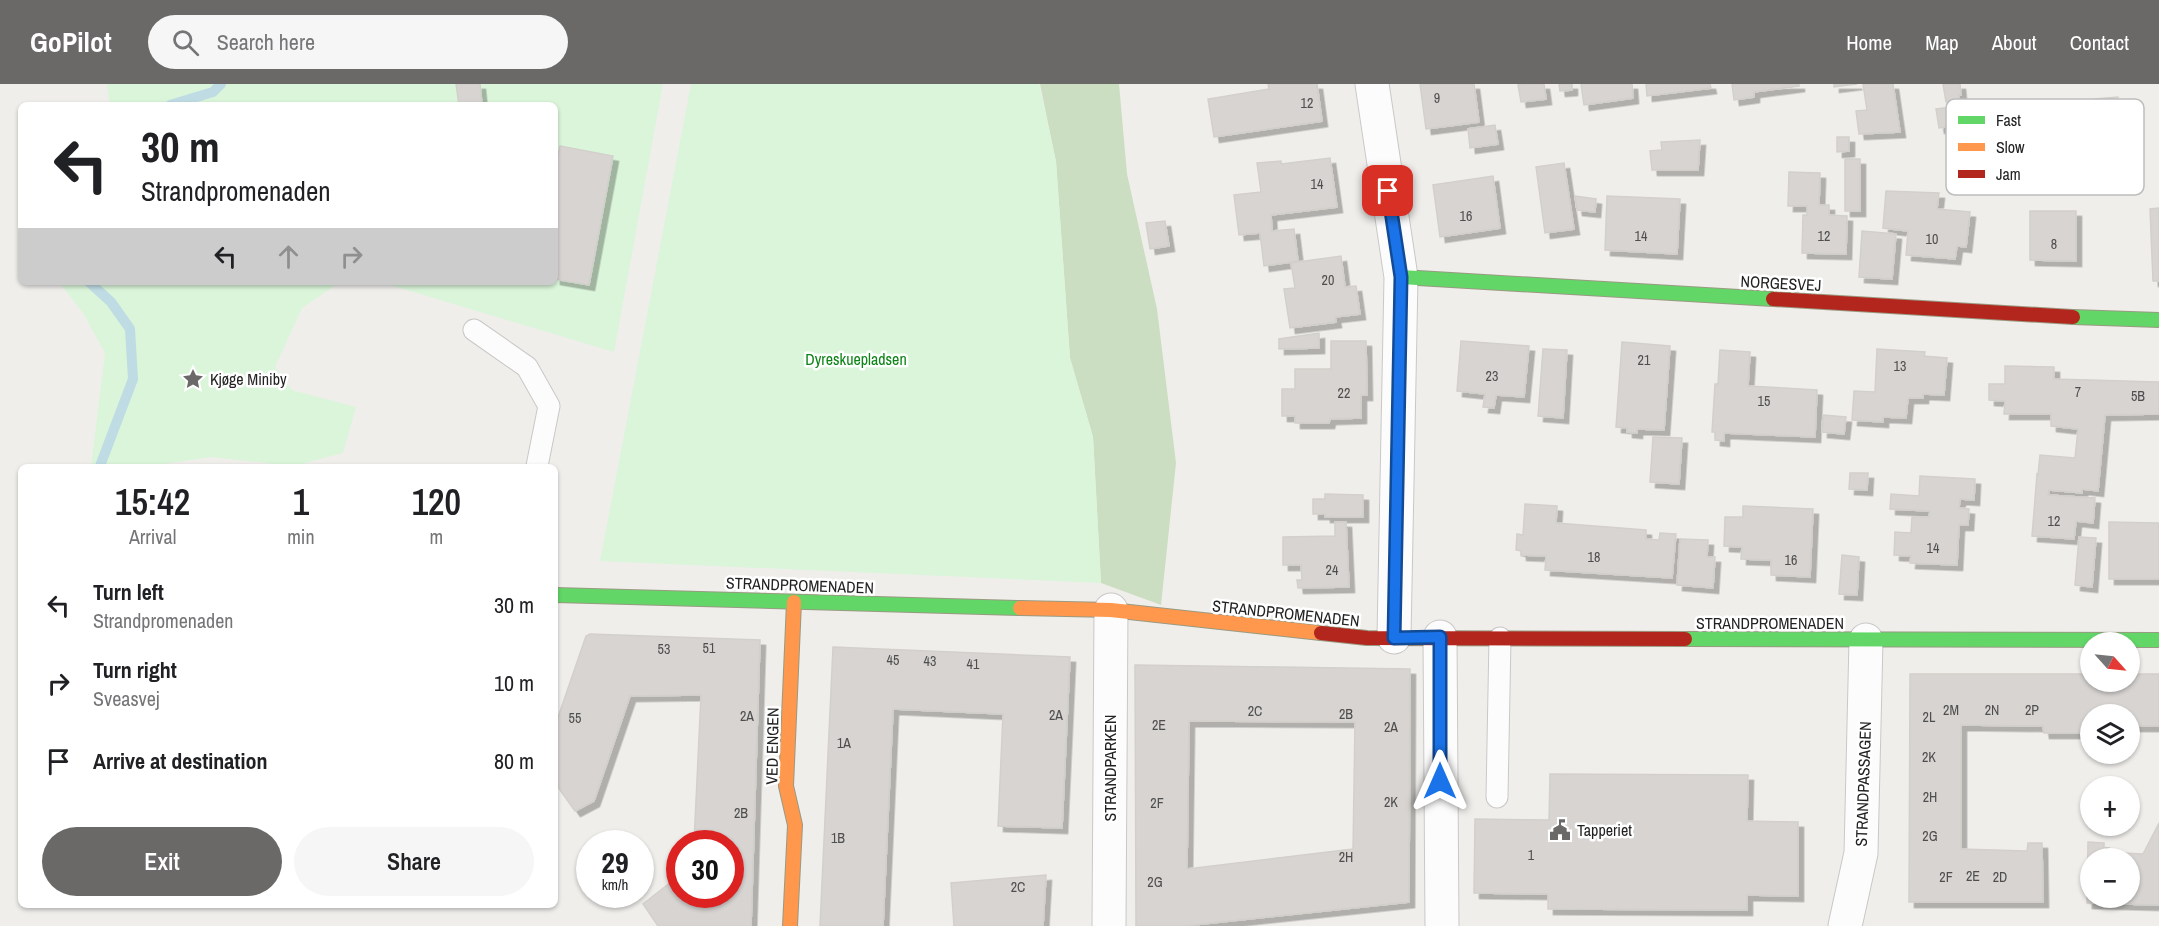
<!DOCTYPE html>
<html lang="en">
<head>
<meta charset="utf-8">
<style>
	:root { --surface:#fff; --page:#f6f6f6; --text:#202124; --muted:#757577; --accent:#6a6968 }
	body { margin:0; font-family:"Archivo Narrow",sans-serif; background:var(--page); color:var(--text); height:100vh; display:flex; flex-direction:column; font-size:22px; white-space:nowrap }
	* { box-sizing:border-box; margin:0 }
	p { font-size:20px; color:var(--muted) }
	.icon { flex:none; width:33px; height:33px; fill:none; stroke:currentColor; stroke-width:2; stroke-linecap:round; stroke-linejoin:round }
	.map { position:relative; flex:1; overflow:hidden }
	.details { position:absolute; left:18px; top:380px; width:540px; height:444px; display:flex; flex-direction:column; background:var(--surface); border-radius:9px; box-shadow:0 2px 4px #0004 }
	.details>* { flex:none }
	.guide { position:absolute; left:18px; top:18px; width:540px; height:183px; border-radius:9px; box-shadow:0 2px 4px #0004; background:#fff; color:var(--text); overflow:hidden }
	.needle { width:39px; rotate:117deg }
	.tools { position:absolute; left:2080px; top:548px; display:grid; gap:12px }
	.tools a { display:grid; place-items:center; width:60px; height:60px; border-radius:50%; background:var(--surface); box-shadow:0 2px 4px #0004; font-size:30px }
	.speed { position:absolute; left:576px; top:746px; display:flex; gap:12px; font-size:30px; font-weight:700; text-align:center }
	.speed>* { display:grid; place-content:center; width:78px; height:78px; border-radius:50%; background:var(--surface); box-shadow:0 2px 4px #0004; line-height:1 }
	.speed small { font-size:15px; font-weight:400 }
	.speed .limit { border:9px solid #d22; background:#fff; color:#111 }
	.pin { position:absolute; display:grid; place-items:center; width:51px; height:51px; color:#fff; margin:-26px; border-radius:12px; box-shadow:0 3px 9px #0006 }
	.me { position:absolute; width:66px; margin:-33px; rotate:0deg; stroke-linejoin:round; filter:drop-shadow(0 0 4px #0008) }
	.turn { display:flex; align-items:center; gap:21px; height:126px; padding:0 24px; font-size:27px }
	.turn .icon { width:78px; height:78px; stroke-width:2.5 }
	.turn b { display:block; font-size:42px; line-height:51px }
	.lanes { display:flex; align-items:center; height:57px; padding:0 24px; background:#0003; justify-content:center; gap:30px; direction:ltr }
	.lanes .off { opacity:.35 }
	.eta { display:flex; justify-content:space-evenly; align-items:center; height:102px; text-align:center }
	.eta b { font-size:36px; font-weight:600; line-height:42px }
	.cta { display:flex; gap:12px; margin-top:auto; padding:12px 24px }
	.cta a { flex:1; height:69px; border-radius:36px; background:var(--accent); color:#fff; font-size:24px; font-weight:600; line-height:69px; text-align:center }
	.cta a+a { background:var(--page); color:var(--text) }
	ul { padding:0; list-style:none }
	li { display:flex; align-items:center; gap:18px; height:78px; padding:0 24px }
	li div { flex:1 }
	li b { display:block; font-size:22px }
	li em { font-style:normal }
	header { display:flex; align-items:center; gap:36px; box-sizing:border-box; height:84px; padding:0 30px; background:var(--accent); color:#fff }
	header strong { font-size:28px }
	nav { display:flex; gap:33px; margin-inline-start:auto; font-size:21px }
	.search { width:420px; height:54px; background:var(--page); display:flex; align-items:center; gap:15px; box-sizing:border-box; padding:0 21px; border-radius:33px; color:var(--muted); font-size:22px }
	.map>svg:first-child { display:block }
	.forest { fill:#cbdec1 }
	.park { fill:#daf5da }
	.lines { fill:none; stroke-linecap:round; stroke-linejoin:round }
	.stream { stroke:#bfdbe3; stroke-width:10 }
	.building { fill:#d7d4d2; stroke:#d3d0cc; stroke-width:1.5; fill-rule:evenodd; filter:url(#shadow) }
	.lane-casing { stroke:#c9c8c7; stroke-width:23 }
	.street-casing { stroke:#c9c8c7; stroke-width:35 }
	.fast-casing { stroke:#999a82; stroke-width:16 }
	.slow-casing { stroke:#999a82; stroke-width:16 }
	.jam-casing { stroke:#999a82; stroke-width:16 }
	.lane { stroke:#fdfcfc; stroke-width:21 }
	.street { stroke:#fdfcfc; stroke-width:33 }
	.fast { stroke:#63d668; stroke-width:14 }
	.slow { stroke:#ff974d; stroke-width:14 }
	.jam { stroke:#b3261e; stroke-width:14 }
	.route-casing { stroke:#114b97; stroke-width:15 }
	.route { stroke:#1a73e8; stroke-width:10 }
	.labels { text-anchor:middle; stroke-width:5; stroke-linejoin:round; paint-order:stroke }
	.number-label { font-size:14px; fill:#4f4e4e }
	.street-label { font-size:16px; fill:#222; stroke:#fff }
	.park-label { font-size:16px; fill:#0c8416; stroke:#fff }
	.poi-label { font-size:16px; fill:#222; stroke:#fff; text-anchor:start }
	.key { fill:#fff; stroke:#bdbdbd; stroke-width:1.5 }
	.key-label { font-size:16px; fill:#222 }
</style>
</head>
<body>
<header>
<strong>GoPilot</strong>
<div class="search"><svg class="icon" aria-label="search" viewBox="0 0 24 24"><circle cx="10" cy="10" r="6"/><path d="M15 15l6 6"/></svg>Search here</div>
<nav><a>Home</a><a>Map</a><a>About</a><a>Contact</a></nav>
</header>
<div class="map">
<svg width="2159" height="842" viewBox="0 0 2159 842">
	<defs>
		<filter id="shadow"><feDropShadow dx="5.5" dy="5.5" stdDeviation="0" flood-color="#0004"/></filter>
	</defs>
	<rect width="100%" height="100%" fill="#f0eeeb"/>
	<path class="forest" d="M1040,0h79l8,90 30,135 19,154 -15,142 -60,-22 -8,-146 -23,-79 -14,-196z"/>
	<g class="park">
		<path d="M107,0h556l-49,268 -234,-70h175v-177h-445z"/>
		<path d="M691,0h348l17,77 14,197 23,79 8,146 -501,-22z"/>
		<path d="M59,198h281l-38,26 -27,59 17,23 64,17 -13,46 -49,13 -83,-9 -47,7 -2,2h-71l14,-113 -22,-40z"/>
	</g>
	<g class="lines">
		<g class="stream">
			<path d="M170,21l43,-13 8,-8"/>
			<path d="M89,198l22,20 19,27 3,50 -33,87"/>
		</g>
	</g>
	<g class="building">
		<path d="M456,0h24l2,21h-23z"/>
		<path d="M1268,0h49l5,37 -108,16 -6,-38 61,-10z"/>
		<path d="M1420,0h54l5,38 -53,7z"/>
		<path d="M1528,0h16l2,15 -25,3 -3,-17z"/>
		<path d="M1559,0h13v6l-12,1z"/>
		<path d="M1581,0h51l1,14 -49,7z"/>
		<path d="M1646,0h64l1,4 -64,8z"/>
		<path d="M1732,0h67v2l-45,6v5l-20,3z"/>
		<path d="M1834,0h23l-23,3z"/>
		<path d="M1863,0h30l7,48 -41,2 -3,-23 11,-1z"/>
		<path d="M1943,0h17l1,11h-2v5l-13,2z"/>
		<path d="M2118,13l1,15 -22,2 -2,-15z"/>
		<path d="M1993,18l3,26 -15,2 -2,-7 -40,5 -3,-19z"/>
		<path d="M1495,41l3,19 -28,4 -2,-19z"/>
		<path d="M1837,53h12v14l-12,1z"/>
		<path d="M1700,56l-2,30h-46l-2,-19 12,-1 -1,-8z"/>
		<path d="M560,62l53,10 -24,129 -34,-6v-110z"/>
		<path d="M1330,74l7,49 -66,8 1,16 22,-2 4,32 -34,5 -4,-33 -21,2 -5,-40 27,-3 -4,-29 24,-2v3z"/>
		<rect x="1845" y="75" width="15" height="52"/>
		<path d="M1564,79l10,66 -29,4 -9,-66z"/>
		<path d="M1789,88l31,1 -1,32h10v10l18,1 -1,38 -44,-1 1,-38h4v-9h-19z"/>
		<path d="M1493,92l7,52 -60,9 -7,-52z"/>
		<path d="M1886,107l53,2 -2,16 33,3 -4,35 -9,-1 -2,13 -49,-4 2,-24 -25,-3z"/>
		<path d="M1575,112l21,3 -1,13 -18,-2z"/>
		<path d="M1607,112l73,3 -3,55 -72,-4z"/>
		<path d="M2159,124v73h-6l-3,-72z"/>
		<path d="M2030,127h46v50l-46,-1z"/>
		<path d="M1165,137l4,25 -19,3 -4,-26z"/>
		<path d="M1862,147l34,3 -4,45 -33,-2z"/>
		<path d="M1341,172l4,31 11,-1 4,28 -25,3 1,5 -46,6 -6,-39 11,-1 -4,-25z"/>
		<path d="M1319,249v15l-40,1v-10z"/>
		<path d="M1331,257h35l1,54h-6v23l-31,1 -1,4h-34v-7h-13v-27h13v-20h36z"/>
		<path d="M1461,257l68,5 -5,51 -28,-2 -2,13 -11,-1 2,-13 -28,-3z"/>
		<path d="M1622,258l48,4 -6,84 -27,-1v4l-10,-1v-4l-11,-1z"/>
		<path d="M1543,265l24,1 -4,68 -25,-2z"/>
		<path d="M1877,265l48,3 -1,4 23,2 -3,37 -21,-1v4h-15l-2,20 -23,-1v5l-31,-2 2,-29 21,1z"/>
		<path d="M1720,266l30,2 -2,34 69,4 -2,47 -91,-4v8l-9,-1v-8h-3l3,-48h3z"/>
		<path d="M2005,282l49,1v12l105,3v32l-54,1 -7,76 -16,-2v4l-33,-3 -1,5 47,3 -2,25 -17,-2 -2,18 -42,-3 5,-62 1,1 2,-20 35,3 3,-29 -27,-3v-12h-47l1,-13 -16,-1v-16h16z"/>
		<path d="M1823,331l23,2 -2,17 -22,-2z"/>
		<path d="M1653,353l29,1 -3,46 -29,-2z"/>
		<path d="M1850,389h18l-1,17 -18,-1z"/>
		<path d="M1920,392l55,3 -1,21 -14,-1 -1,9 10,1 -1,16h-9l-2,40 -47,-2 1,-7 -17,-1 1,-23 16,1 1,-16h17l1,-6 -40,-2 1,-15 28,2z"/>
		<path d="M1325,410l38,1v22h-38v-3h-12v-15h12z"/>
		<path d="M1525,420l32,2 -1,17 90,7v9l13,1 1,-7 16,1 -4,44 -127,-8 1,-14 -25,-1v-4l-5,-1 1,-16 6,1z"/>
		<path d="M1743,422l70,3 -3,68 -39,-2v-15l-30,-1 1,-12 -18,-1 1,-29h18z"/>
		<path d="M1335,438h11l3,65 -51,1 -1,-8h5l-1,-15h-18v-28l52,-1z"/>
		<path d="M2109,438l50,1v56h-50z"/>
		<path d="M2079,453l17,1 -4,49 -17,-2z"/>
		<path d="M1680,455l28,1 -1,17h8l-2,31 -36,-3z"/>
		<path d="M1842,471l17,2 -2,38 -18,-1z"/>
		<path d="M590,550l170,6 -9,286h-93l-15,-22 37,-29v19h50v-51h-36l7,-148 -71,1 -36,105 -19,10 -20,-28v-57l31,-90z"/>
		<path d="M833,563l237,10 -8,171 -64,-2 5,-112 -110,-5 -10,217h-63z"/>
		<path d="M1135,581l275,4 -1,233 -225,24h-48zM1189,637l166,1 -2,127 -166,20z"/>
		<path d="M1910,590h181v7h39v-7h29v52h-29v-12h-39v19h-47l-1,-7 -82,-1v124l66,2 1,-8h14l1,59h-134z"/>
		<path d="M1550,690l198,1 -1,46 51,1v74l-51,-1v15l-199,-1v-15l-74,-1 1,-74 74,1z"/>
		<path d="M2159,739v82l-72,-2 1,-61 16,1v9l39,2zM2091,774h39v39h-39z"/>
		<path d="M1046,791l-3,51h-89l-3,-43z"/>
	</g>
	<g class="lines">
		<defs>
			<g id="lane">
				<path d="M474,246l53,37 22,39 -12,60"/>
				<path d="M1497,713l3,-159"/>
			</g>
			<g id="street">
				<path d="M1372,0l29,193 -7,360"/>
				<path d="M1440,553l2,289"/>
				<path d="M1109,842l2,-316"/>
				<path d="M1845,842l16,-73 5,-213"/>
			</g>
			<g id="fast">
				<path d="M1401,193l372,22"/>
				<path d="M2073,233l86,3"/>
				<path d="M555,511l465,13"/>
				<path d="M1685,555l474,1"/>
			</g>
			<g id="slow">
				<path d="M1020,524l91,2 210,23"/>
				<path d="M790,842l5,-101 -9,-39 8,-184"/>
			</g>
			<g id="jam">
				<path d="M1773,215l300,18"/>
				<path d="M1321,549l46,5 318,1"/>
			</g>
		</defs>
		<use href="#lane" class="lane-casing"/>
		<use href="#street" class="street-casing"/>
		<use href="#fast" class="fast-casing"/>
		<use href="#slow" class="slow-casing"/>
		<use href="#jam" class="jam-casing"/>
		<use href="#lane" class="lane"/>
		<use href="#street" class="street"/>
		<use href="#fast" class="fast"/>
		<use href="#slow" class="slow"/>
		<use href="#jam" class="jam"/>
	</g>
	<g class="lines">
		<defs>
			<path id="route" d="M1388,107l13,86 -7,361 46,-1v144"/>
		</defs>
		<use href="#route" class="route-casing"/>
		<use href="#route" class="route"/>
	</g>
	<defs>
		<symbol id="sight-bare" viewBox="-9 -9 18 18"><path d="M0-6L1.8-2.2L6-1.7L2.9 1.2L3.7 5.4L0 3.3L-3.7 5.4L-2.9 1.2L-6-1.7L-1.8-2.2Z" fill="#6a6968" stroke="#fff" stroke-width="2.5" paint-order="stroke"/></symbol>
		<symbol id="civic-bare" viewBox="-9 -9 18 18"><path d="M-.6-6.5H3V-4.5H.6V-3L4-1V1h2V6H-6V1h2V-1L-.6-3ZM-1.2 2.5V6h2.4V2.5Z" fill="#6a6968" stroke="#fff" stroke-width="2.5" paint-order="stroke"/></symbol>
	</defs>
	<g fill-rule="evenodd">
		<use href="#sight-bare" x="178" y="280" width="30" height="30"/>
		<use href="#civic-bare" x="1545" y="731" width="30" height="30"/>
	</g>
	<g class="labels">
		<g class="number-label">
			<text x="1437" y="19">9</text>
			<text x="1307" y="24">12</text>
			<text x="1317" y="105">14</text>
			<text x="1466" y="137">16</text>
			<text x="1641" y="157">14</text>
			<text x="1824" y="157">12</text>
			<text x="1932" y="160">10</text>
			<text x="2054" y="165">8</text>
			<text x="1328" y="201">20</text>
			<text x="1644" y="281">21</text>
			<text x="1900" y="287">13</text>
			<text x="1492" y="297">23</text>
			<text x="2078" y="313">7</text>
			<text x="1344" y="314">22</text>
			<text x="2138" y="317">5B</text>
			<text x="1764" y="322">15</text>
			<text x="2054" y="442">12</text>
			<text x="1933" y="469">14</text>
			<text x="1594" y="478">18</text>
			<text x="1791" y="481">16</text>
			<text x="1332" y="491">24</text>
			<text x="709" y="569">51</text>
			<text x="664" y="570">53</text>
			<text x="893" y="581">45</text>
			<text x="930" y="582">43</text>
			<text x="973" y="585">41</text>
			<text x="1951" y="631">2M</text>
			<text x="1992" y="631">2N</text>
			<text x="2032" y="631">2P</text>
			<text x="1255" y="632">2C</text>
			<text x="1346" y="635">2B</text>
			<text x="1056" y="636">2A</text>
			<text x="747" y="637">2A</text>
			<text x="1929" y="638">2L</text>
			<text x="575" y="639">55</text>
			<text x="1159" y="646">2E</text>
			<text x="1391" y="648">2A</text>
			<text x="844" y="664">1A</text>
			<text x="1929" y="678">2K</text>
			<text x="1930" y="718">2H</text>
			<text x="1391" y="723">2K</text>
			<text x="1157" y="724">2F</text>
			<text x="741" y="734">2B</text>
			<text x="1930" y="757">2G</text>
			<text x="838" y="759">1B</text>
			<text x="1531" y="776">1</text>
			<text x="1346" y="778">2H</text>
			<text x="1973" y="797">2E</text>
			<text x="1946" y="798">2F</text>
			<text x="2000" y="798">2D</text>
			<text x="1155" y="803">2G</text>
			<text x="1018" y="808">2C</text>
		</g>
		<g class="street-label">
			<text transform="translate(1781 199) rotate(3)" y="6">NORGESVEJ</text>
			<text transform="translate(800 501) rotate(2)" y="6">STRANDPROMENADEN</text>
			<text transform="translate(1286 529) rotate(6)" y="6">STRANDPROMENADEN</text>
			<text x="1770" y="545">STRANDPROMENADEN</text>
			<text transform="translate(772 662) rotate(-89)" y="6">VED ENGEN</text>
			<text transform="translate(1110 684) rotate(-90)" y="6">STRANDPARKEN</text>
			<text transform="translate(1863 700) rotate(-88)" y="6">STRANDPASSAGEN</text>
		</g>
		<g class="park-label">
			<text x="856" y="281">Dyreskuepladsen</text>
		</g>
		<g class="poi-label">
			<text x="210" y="301">Kjøge Miniby</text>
			<text x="1577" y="752">Tapperiet</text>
		</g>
	</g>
	<rect x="1946" y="15" width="198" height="96" rx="9" class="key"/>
	<rect x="1958" y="32" width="27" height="8" fill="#63d668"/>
	<rect x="1958" y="59" width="27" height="8" fill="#ff974d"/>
	<rect x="1958" y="86" width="27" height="8" fill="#b3261e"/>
	<g class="key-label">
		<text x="1996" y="42">Fast</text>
		<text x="1996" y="69">Slow</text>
		<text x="1996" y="96">Jam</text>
	</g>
</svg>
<div class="tools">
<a><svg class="needle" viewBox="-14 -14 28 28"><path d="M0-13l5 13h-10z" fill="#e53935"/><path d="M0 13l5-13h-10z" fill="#757577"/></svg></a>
<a><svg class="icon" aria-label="layers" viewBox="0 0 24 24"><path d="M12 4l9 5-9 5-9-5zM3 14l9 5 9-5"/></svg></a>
<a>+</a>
<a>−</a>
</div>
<div class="speed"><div>29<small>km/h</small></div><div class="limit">30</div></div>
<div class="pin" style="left:1388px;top:107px;background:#d93025"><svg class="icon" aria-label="arrive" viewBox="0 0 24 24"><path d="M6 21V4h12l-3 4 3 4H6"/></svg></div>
<svg class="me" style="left:1440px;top:697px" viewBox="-20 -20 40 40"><path d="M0-17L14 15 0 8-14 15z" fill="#1a73e8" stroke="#fff" stroke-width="4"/></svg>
<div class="guide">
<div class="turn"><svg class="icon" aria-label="left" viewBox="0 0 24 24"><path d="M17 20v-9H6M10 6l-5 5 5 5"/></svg><div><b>30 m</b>Strandpromenaden</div></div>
<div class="lanes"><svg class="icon" aria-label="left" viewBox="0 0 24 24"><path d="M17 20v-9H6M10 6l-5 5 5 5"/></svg><svg class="icon off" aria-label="ahead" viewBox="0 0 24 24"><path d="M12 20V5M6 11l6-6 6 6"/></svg><svg class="icon off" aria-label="right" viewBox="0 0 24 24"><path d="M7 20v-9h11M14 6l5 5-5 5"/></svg></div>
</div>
<section class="details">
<div class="eta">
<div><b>15:42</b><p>Arrival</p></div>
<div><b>1</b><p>min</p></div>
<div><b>120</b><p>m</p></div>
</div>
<ul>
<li><svg class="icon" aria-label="left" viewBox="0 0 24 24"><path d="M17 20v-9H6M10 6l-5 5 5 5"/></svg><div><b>Turn left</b><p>Strandpromenaden</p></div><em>30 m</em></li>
<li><svg class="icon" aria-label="right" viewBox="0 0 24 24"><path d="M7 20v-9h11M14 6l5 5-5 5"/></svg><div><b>Turn right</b><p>Sveasvej</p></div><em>10 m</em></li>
<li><svg class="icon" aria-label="arrive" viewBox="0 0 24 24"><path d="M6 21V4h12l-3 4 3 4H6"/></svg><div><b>Arrive at destination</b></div><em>80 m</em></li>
</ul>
<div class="cta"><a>Exit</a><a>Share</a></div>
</section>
</div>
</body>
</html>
